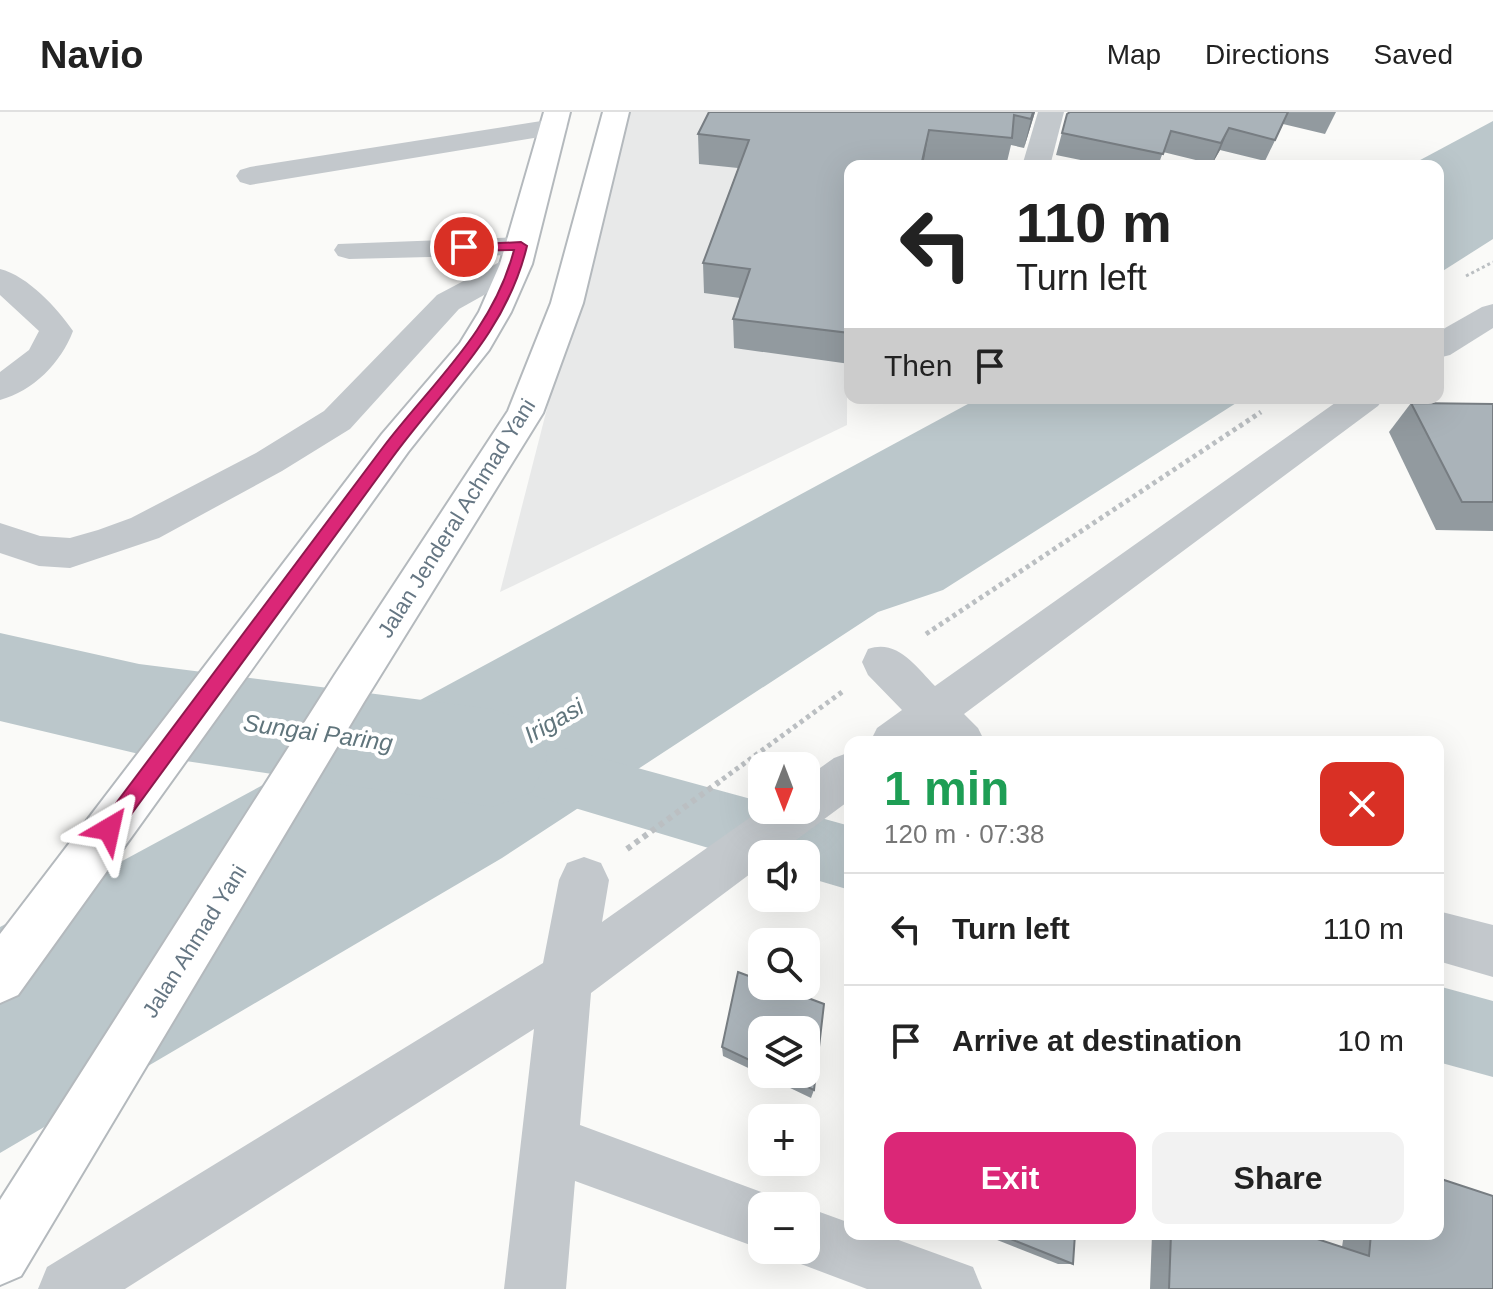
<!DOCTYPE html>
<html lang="en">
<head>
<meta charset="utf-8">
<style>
	:root { --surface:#fff; --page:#f2f2f2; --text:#222; --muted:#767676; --line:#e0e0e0; --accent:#db2777 }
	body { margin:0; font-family:Helvetica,sans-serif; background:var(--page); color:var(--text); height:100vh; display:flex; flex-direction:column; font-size:30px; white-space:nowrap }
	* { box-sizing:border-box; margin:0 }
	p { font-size:26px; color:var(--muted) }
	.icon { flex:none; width:44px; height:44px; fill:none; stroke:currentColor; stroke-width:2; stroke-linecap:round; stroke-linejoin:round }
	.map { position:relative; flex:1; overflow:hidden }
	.drawer { position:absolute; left:844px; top:624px; width:600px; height:504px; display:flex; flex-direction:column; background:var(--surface); border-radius:16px; box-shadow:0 8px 32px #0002 }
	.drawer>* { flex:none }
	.guide { position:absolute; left:844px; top:48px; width:600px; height:244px; border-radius:16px; box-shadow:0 8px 32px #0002; background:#fff; color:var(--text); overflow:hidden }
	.needle { width:52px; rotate:180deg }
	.tools { position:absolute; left:748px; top:640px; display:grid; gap:16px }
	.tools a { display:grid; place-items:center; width:72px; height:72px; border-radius:16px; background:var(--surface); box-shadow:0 8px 32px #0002; font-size:40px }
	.pin { position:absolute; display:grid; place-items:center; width:68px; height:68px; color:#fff; margin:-34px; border:4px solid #fff; border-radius:50%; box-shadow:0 2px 8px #0007 }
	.me { position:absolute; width:88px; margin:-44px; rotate:36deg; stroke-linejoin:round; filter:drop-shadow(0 0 6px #0008) }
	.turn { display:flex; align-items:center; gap:28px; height:168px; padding:0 40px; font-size:36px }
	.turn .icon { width:104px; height:104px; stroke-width:2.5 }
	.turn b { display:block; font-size:56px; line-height:68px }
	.then { display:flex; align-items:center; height:76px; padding:0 40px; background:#0003; gap:16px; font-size:30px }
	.round { display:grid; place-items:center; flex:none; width:84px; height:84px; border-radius:16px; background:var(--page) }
	.head { display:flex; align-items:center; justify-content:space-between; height:136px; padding:0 40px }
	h1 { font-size:48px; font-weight:700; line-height:60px; color:#1e9e55 }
	.cta { display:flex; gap:16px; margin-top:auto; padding:16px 40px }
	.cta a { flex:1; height:92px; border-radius:16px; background:var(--accent); color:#fff; font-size:32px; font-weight:700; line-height:92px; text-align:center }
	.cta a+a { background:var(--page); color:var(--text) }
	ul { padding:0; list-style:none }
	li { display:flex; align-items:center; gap:24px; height:112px; padding:0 40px; border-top:2px solid var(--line) }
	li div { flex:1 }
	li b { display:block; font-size:30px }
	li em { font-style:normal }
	header { display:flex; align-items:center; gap:48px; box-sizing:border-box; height:112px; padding:0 40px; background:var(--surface); border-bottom:2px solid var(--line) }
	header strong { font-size:38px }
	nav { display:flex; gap:44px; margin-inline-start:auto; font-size:28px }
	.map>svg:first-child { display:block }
	.built { fill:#e8e9e9 }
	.water { fill:#bbc7cb }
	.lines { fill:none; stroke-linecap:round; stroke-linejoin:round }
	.canal { fill:#bbc7cb; fill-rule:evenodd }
	.river { fill:#bbc7cb; fill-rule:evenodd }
	.highway-casing { stroke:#b4b9bd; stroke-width:4 }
	.path-far2 { stroke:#bbbfc2; stroke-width:3; stroke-dasharray:3 3; stroke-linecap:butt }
	.path-far1 { stroke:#bbbfc2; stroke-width:5; stroke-dasharray:4 4; stroke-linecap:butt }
	.path { stroke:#bbbfc2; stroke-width:6; stroke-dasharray:5 5; stroke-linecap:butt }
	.minor { fill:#c3c8cc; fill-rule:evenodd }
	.highway { fill:#fff; fill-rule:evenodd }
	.wall { fill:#929a9f; fill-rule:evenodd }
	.shaded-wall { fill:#777d82 }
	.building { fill:#aab3b9; stroke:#777d82; stroke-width:2 }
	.route { fill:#db2777; stroke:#8e194d; stroke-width:2 }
	.labels { text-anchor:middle; stroke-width:8; stroke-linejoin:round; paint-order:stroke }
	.street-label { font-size:22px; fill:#657683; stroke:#fff }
	.water-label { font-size:24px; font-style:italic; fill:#60757c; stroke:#fff }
</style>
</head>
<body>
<header>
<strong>Navio</strong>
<nav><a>Map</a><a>Directions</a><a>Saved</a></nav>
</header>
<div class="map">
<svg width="1493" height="1177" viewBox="0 0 1493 1177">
	<rect width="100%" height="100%" fill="#fafaf8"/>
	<path class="built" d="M623,0h225l-1,313 -347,167z"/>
	<g class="water">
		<path d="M1493,9v118l-55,35v-108h-29z"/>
		<path d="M979,286h265l-301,192 -65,22 -376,246 -502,295v-226z"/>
	</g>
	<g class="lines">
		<g class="canal">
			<path d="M524,625l238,65v8h30l58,16v64l-44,-13v-23h-44v10l-261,-78 -9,-20 9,-20z"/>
			<path d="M1438,874l55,15v76l-55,-15z"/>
		</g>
		<path class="river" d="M0,521l139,31 354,45 39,15 16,34 -16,34 -39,15 -354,-53 -139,-33z"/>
		<defs>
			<g id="highway">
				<path d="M544,0h26l-38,152 -21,48 -22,38 -81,102 -390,543 -18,8v-69l382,-500 78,-91 19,-31 21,-48z"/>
				<path d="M603,0h26l-46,191 -40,110 -179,289 -343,574 -21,9v-85l334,-524 174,-265 43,-108z"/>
			</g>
		</defs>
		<use href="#highway" class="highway-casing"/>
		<path class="path-far2" d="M1466,164l27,-14"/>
		<g class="path-far1">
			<path d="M926,522l335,-222"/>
			<path d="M716,672l126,-92"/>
		</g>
		<path class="path" d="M627,737l92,-67"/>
		<g class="minor">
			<path d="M1038,0h26l-14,54h-28z"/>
			<path d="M554,7l10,2 3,6 -3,6 -314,52 -10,-3 -4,-6 4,-6 10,-3z"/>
			<path d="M521,125l11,3 4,6 -4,6 -14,3 9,2 5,7 -5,7 -68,38 -109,120 -68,42 -123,67 -89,30 -31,-2 -39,-13v-30l40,13 30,2 28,-8 33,-12 125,-65 68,-42 113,-116 76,-40 -164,4 -11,-3 -4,-6 4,-6z"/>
			<path d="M0,157c28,7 57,39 73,62 -12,32 -40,60 -73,69v-28l29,-22 10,-19 -39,-36z"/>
			<path d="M1493,192v24l-43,27 -12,3v-26l44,-25z"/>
			<path d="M1342,286h42l-6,8 -414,308 14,14 7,14h-115l7,-14 25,-18 -34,-35 -6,-13 6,-13c30,-10 47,17 67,37z"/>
			<path d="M850,640v48l-73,54h-15v11l-171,128 -11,132 203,75 3,6h-24l2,44 -189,-69 -9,108h-62l30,-260 -409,260h-87l9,-22 496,-304 16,-83 8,-17 17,-6 17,6 8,17 -7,42 160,-113 44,1v-32l28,-20z"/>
			<path d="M1438,799l55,14v52l-55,-16z"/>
			<path d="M806,1095l44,16v11h32l91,33 9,22h-115l-82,-31 -4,-8h25z"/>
		</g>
		<use href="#highway" class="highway"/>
	</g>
	<g class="wall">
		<path d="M1035,0l-11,36 -13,-3 -5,21h-14l-68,-6 -1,6h-73v198l-116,-16 -1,-29 7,-21 -36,-5 -1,-30 35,-95 -39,-4 -1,-30z"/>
		<path d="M1070,0h266l-11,22 -42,-10 -18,37 -45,-11 -8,14 -49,-12 -5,14h-48l-54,-11 11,-41z"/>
		<path d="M1411,291l82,1v127l-57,-1 -47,-98z"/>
		<path d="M738,860l24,9v5h14l48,18 -10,86 -3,8 -88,-42 -1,-9zM762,918h44v44h-44z"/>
		<path d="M982,1122h93l-2,30h-15z"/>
		<path d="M1152,1122h150l40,13 2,-13h94l55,55h-343z"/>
	</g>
	<g class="shaded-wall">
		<path d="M1033,0h2l-11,36 7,-29z"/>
		<path d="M1229,16l-9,22 -8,14 9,-21z"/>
		<path d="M929,18l-6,36h-2z"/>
	</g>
	<g class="building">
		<path d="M709,0h324l-2,7 -17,-4 -2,23 -83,-8 -8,36h-71v167l-117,-14 17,-50 -47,-6 46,-123 -51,-6z"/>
		<path d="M1070,0h218l-13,28 -46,-12 -8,15 -50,-12 -8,23 -101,-21 5,-19z"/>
		<path d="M1411,291l82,1v98h-31z"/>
		<path d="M738,860l24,9v5h14l48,18 -10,86 -34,-16h26v-44h-44v36l-40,-19z"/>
		<path d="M1438,1066l55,18v93h-324l2,-55h131l67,22 2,-22h67z"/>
		<path d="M998,1122h77l-2,30z"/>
	</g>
	<path class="route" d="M521,130l6,4c-21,88 -84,142 -135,212 -92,126 -184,252 -276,377l-7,3 -7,-3 -3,-6 3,-7c94,-125 188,-250 282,-376 49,-64 109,-115 130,-196l-50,1 -7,-4 2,-2z"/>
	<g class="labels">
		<g class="street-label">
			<text transform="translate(456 406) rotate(-58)" y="8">Jalan Jenderal Achmad Yani</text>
			<text transform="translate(194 829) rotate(-58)" y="8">Jalan Ahmad Yani</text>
		</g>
		<g class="water-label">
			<text transform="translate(554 609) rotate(-30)" y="8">Irigasi</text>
			<text transform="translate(318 621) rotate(8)" y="8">Sungai Paring</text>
		</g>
	</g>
</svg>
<div class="tools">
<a><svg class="needle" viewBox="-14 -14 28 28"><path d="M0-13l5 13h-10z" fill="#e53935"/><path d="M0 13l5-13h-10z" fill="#767676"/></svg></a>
<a><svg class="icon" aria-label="sound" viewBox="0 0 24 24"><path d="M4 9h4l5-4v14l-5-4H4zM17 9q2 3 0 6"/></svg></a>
<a><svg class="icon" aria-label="search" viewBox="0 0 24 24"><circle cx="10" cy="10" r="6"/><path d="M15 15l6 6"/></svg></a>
<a><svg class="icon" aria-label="layers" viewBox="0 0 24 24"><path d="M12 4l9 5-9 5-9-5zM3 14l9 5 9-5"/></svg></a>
<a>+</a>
<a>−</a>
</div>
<div class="pin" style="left:464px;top:135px;background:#d93025"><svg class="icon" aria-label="arrive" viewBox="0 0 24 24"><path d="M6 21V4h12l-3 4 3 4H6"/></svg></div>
<svg class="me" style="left:109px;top:717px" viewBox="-20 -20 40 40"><path d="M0-17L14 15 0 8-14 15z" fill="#db2777" stroke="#fff" stroke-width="4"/></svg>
<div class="guide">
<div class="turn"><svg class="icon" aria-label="left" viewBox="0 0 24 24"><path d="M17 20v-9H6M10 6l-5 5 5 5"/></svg><div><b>110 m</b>Turn left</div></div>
<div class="then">Then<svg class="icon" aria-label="arrive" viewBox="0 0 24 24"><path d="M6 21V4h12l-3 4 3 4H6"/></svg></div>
</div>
<section class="drawer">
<div class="head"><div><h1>1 min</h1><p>120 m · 07:38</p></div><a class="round" style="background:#d93025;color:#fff"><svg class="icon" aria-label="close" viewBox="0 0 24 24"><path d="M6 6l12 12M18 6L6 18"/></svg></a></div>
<ul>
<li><svg class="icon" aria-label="left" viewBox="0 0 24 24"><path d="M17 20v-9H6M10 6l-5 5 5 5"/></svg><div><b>Turn left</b></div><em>110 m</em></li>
<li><svg class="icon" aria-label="arrive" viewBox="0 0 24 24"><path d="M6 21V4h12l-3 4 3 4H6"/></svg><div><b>Arrive at destination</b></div><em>10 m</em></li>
</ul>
<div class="cta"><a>Exit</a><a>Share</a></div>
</section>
</div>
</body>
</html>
